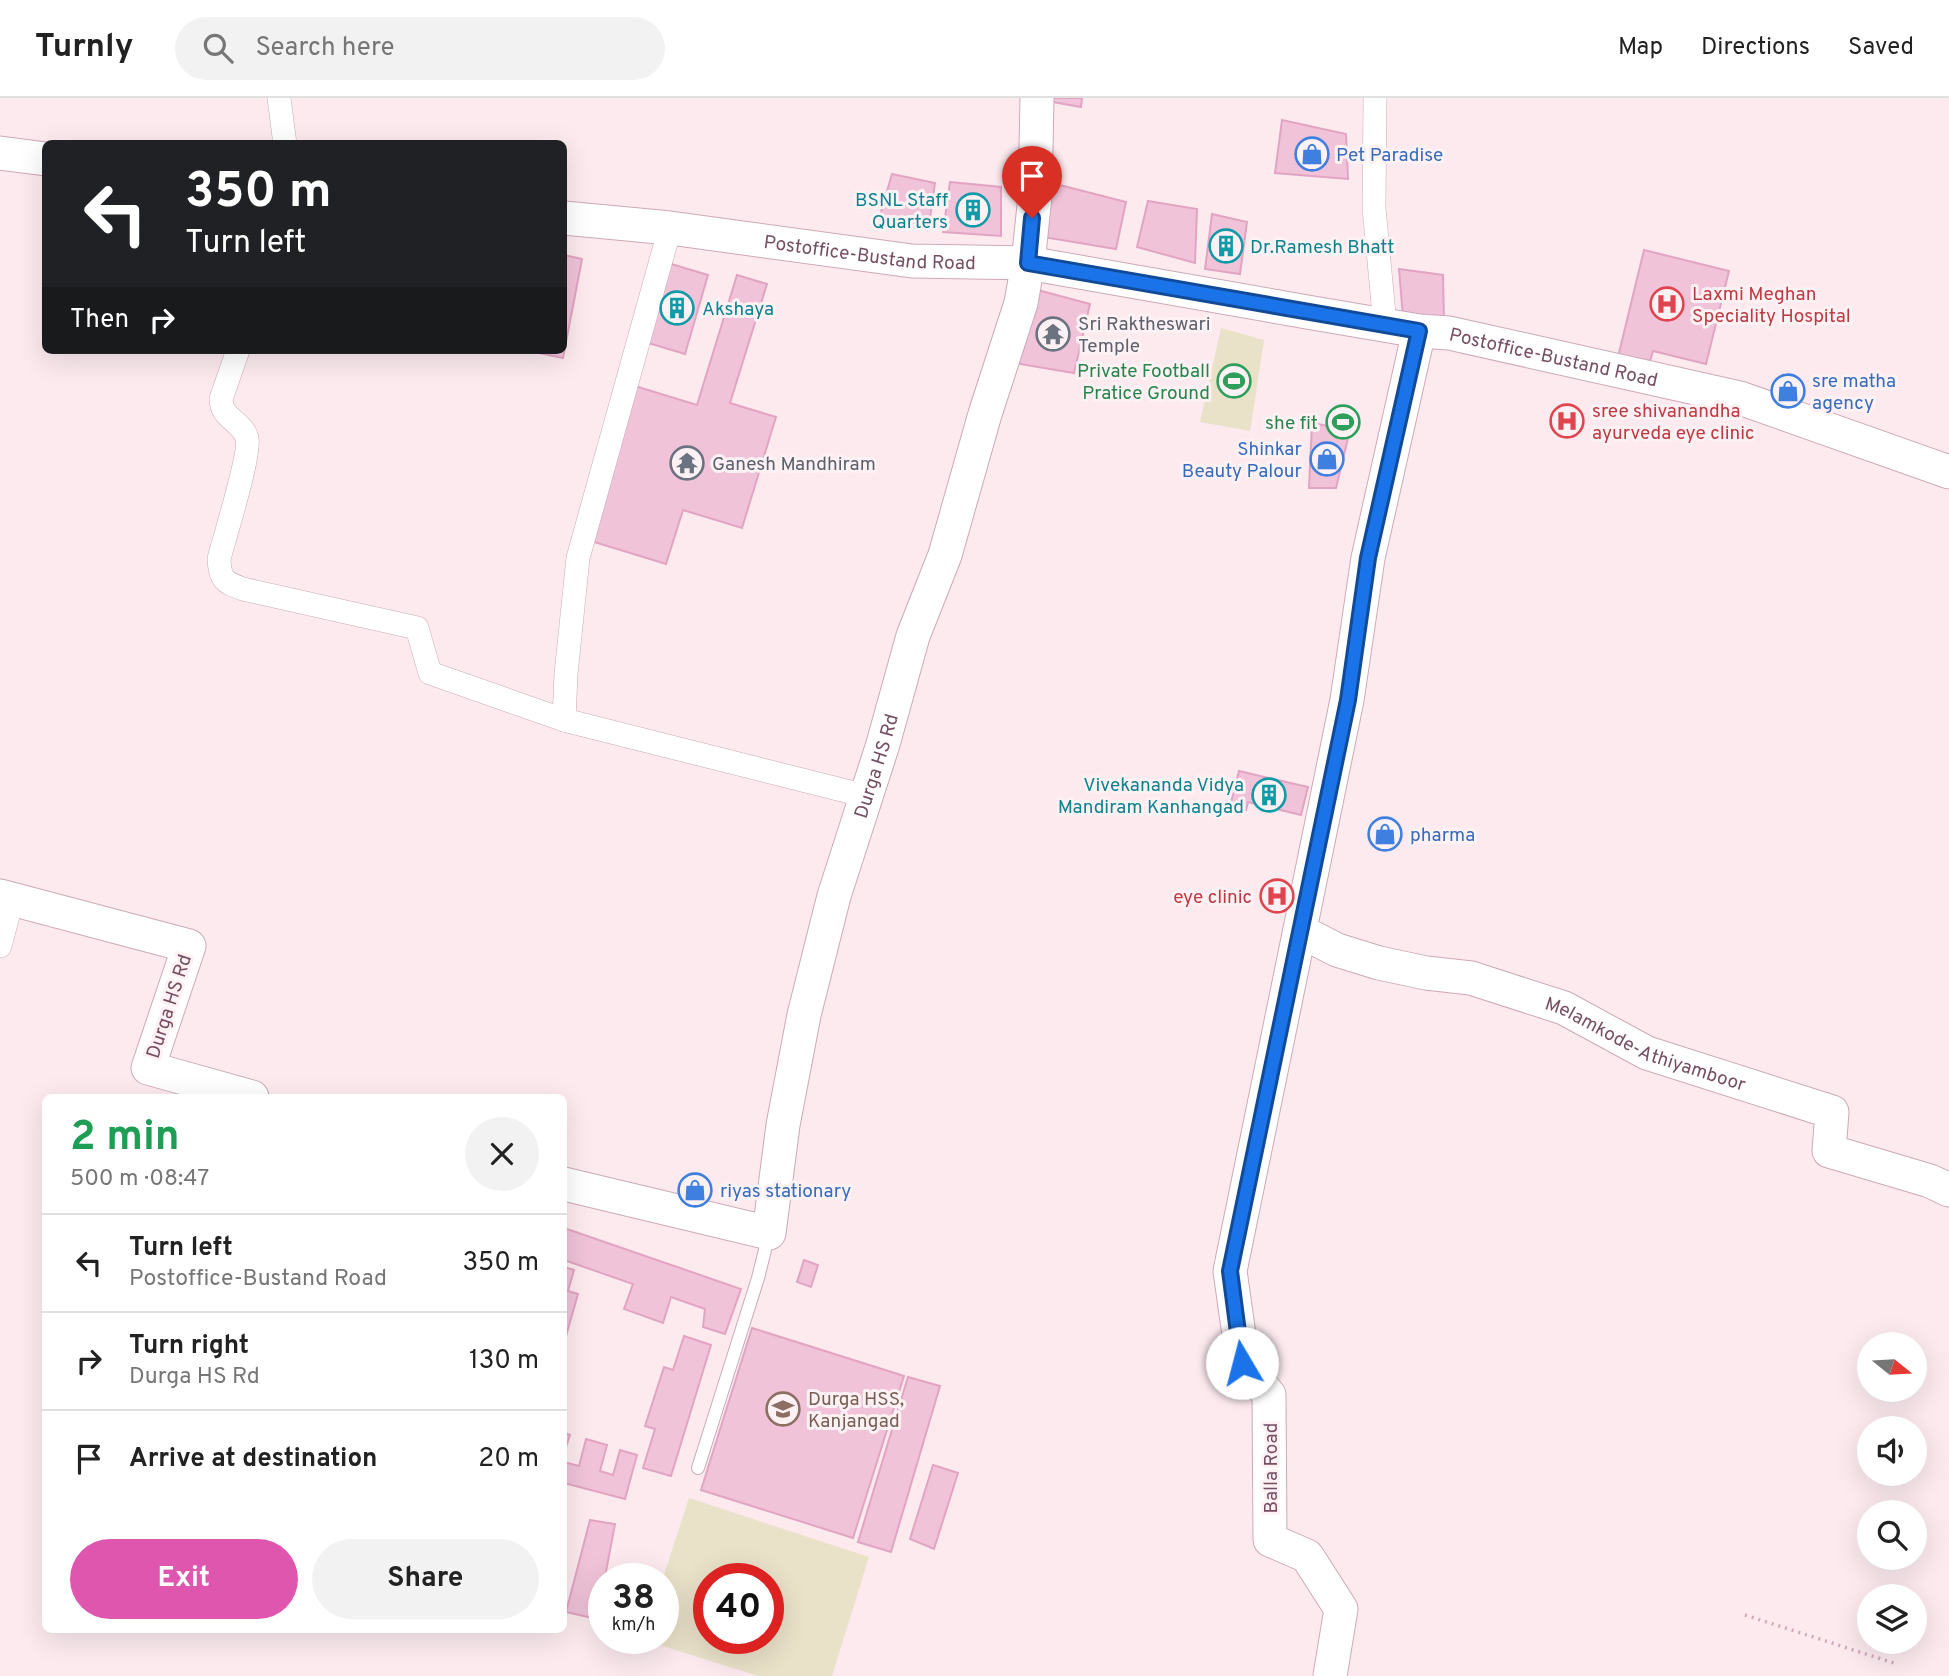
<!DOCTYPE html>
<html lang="en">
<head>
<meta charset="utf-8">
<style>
	:root { --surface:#fff; --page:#f2f2f2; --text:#222; --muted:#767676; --line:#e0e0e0; --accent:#df56af }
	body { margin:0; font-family:Overpass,sans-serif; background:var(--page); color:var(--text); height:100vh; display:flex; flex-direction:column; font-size:26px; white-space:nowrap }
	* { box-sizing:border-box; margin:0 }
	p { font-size:23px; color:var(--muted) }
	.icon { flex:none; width:38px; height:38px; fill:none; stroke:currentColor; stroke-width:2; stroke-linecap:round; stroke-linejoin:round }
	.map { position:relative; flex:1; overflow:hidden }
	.sheet { position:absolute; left:42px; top:996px; width:525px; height:539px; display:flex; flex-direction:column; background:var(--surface); border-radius:10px; box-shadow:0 7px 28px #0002 }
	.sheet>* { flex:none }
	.top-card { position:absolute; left:42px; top:42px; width:525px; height:214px; border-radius:10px; box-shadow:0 7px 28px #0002; background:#202124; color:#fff; overflow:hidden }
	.needle { width:46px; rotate:108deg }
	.controls { position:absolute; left:1857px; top:1234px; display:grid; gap:14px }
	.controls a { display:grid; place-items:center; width:70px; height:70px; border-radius:50%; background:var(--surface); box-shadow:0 7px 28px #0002; font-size:35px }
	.speed { position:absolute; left:588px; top:1465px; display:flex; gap:14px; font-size:35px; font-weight:700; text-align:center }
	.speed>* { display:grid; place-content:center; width:91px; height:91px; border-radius:50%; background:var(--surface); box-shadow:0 7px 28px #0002; line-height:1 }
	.speed small { font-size:18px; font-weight:400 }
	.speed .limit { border:10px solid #d22; background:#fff; color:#111 }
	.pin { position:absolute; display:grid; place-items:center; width:60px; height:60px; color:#fff; margin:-72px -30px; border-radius:50% 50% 50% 0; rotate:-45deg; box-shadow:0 0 7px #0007 }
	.pin .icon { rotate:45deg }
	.me { position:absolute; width:77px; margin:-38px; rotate:352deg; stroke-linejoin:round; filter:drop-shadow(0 0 5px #0008) }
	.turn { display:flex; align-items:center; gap:24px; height:147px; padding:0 28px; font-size:32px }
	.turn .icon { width:91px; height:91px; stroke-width:2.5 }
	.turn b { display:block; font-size:49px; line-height:60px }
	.then { display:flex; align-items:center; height:66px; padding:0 28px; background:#0003; gap:14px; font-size:26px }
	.round { display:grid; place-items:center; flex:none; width:74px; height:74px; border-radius:37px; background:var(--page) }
	.headline { display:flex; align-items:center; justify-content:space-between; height:119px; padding:0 28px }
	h1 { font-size:42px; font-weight:700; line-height:52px; color:#1e9e55 }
	.primary-button { display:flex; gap:14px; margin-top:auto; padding:14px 28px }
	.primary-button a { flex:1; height:80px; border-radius:42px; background:var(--accent); color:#fff; font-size:28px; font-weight:700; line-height:80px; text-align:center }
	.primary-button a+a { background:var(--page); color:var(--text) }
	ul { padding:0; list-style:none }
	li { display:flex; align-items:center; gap:21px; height:98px; padding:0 28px; border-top:2px solid var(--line) }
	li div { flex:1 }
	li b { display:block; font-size:26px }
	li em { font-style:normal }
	header { display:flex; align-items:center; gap:42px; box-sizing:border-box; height:98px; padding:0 35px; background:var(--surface); border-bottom:2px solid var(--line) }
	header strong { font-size:33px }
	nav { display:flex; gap:38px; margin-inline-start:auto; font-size:24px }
	.search { width:490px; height:63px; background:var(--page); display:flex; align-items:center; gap:18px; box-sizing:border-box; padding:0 24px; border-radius:38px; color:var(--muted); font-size:26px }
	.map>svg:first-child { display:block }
	.green { fill:#eae1c9; fill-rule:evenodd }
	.building { fill:#f0c3d8; stroke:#e2a4c2; stroke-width:2 }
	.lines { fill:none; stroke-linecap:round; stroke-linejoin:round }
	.lane-casing { stroke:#c9aab8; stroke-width:14 }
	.street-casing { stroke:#c9aab8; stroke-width:24 }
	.secondary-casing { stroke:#cda9b8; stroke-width:35 }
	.path { stroke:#d6a6bd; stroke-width:3.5; stroke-dasharray:2 5; stroke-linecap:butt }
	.lane { stroke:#fff; stroke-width:12 }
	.street { stroke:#fff; stroke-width:23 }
	.secondary { stroke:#fff; stroke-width:33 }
	.route-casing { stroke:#114b97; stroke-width:18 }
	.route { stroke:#1a73e8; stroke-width:12 }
	.labels { text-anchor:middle; stroke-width:6; stroke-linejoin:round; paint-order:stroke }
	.shop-label { font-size:19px; fill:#366cbe; stroke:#fef1f4; text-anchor:start }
	.culture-label { font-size:19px; fill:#0d838f; stroke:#fef1f4; text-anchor:end }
	.street-label { font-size:19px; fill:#764e63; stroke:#fef1f4 }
	.health-label { font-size:19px; fill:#be3a42; stroke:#fef1f4; text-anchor:start }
	.worship-label { font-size:19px; fill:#5b616d; stroke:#fef1f4; text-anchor:start }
	.leisure-label { font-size:19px; fill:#27864d; stroke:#fef1f4; text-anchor:end }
	.education-label { font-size:19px; fill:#785e54; stroke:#fef1f4; text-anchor:start }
</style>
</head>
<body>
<header>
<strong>Turnly</strong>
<div class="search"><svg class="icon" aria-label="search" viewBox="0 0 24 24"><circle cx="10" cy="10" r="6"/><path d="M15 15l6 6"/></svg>Search here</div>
<nav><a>Map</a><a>Directions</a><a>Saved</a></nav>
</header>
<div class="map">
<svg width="1949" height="1578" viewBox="0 0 1949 1578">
	<rect width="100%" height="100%" fill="#fceaef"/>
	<g class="green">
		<path d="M1221,230l43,12 -14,91 -50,-9z"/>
		<path d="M689,1400l180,59 -37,119h-74l-114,-36v-2h19v-60zM709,1480h59v60h-59z"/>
	</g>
	<g class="building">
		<path d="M1048,0h34l-1,9 -34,-6z"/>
		<path d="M1282,22l64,14 2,45 -73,-6z"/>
		<path d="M892,76l43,9 -6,42 -50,-6z"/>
		<path d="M950,84l51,5v49l-58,-4z"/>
		<path d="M1048,84l78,20 -10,47 -73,-12z"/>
		<path d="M1148,103l49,8 -2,54 -58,-16z"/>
		<path d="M1212,116l35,8 -7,52 -35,-5z"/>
		<path d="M1644,152l85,21 -23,93 -53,-13 -4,13 -31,-7z"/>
		<path d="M564,157l18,4 -19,99 -38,-8h39z"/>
		<path d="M668,165l40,12 -23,79 -40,-12z"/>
		<path d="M1399,171l44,6 1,47 -41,-5z"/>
		<path d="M737,177l30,9 -37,119 46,14 -34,111 -59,-18 -17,54 -78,-24 47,-154 62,19z"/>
		<path d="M1034,191l56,15 -16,69 -59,-10z"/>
		<path d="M1312,325l38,7 -14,58h-27z"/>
		<path d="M1239,673l69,16 -7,28 -53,-13 -2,8 -16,-4z"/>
		<path d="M564,1130l177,61 -16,45 -22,-7 2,-18 -34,-12 -8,26 -39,-14 9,-25 -69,-24z"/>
		<path d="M804,1162l14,5 -7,22 -14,-5z"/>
		<path d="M564,1169l10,3 -6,21 10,3 -14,49z"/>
		<path d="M752,1230l152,48 -51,162 -152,-48z"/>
		<path d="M684,1238l27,9 -40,131 -28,-8 12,-39 -10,-3 19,-59 9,3z"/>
		<path d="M908,1279l32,9 -49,166 -33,-10z"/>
		<path d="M564,1335l6,2 -6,18z"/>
		<path d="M586,1341l21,6 -7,26 13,4 7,-25 17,5 -12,44 -61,-16v-21l15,4z"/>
		<path d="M933,1367l25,8 -24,76 -24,-10z"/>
		<path d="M590,1422l25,4 -18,95 -31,-7z"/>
	</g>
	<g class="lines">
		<defs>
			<path id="lane" d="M698,1370l60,-190 11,-44"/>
			<g id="street">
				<path d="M279,0l6,46"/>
				<path d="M1375,0l-1,110 11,117"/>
				<path d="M238,252l-17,49c0,20 21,22 26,39 4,16 -23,101 -28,121 1,21 5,23 24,30l174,39 13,45 134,47 302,76"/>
				<path d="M564,622l2,-46 12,-116 92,-330"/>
				<path d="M0,848l12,-46"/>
			</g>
			<g id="secondary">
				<path d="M0,55l46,6"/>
				<path id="s1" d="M564,120l106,10 242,33 116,2 279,49 112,19 30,2 291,65 209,74"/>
				<path d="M0,798l189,50 -41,122 104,29"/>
				<path id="s2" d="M1300,833l37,19 42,13 47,10 45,5 93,30 83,45 185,59 -3,39 101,30 19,9"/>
				<path id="s3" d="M564,1086l205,49 14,-108 21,-110 30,-119 49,-152 30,-108 32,-81 40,-141 36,-111 7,-40 7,-67 2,-98"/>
				<path d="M1330,1578l11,-67 -34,-53 -37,-16 -1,-145 -26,-32 -13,-92 117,-571 21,-142 51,-227"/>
			</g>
		</defs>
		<use href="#lane" class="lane-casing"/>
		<use href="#street" class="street-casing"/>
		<use href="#secondary" class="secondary-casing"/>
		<path class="path" d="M1745,1517l152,49"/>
		<use href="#lane" class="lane"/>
		<use href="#street" class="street"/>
		<use href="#secondary" class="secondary"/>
	</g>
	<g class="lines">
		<defs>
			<path id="route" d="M1032,120l-4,45 391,68 -51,227 -20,142 -118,571 12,92"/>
		</defs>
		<use href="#route" class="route-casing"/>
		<use href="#route" class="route"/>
	</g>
	<defs>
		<symbol id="shop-ring" viewBox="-11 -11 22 22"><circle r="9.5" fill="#fef1f4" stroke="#3f7fe0" stroke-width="1.5"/><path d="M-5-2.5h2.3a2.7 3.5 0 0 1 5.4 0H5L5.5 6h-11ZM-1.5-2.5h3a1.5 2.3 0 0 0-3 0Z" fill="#3f7fe0"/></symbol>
		<symbol id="building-ring" viewBox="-11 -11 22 22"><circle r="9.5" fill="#fef1f4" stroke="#0f9aa8" stroke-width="1.5"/><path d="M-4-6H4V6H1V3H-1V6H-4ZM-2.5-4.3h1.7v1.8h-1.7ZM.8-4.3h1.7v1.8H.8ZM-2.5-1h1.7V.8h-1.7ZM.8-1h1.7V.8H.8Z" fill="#0f9aa8"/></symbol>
		<symbol id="hospital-ring" viewBox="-11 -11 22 22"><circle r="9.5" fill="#fef1f4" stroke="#e0444e" stroke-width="1.5"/><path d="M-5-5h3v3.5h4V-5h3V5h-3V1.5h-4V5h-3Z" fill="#e0444e"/></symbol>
		<symbol id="temple-ring" viewBox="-11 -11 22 22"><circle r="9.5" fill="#fef1f4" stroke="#6b7280" stroke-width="1.5"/><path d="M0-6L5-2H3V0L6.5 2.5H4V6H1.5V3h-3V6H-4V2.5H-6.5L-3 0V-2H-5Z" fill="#6b7280"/></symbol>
		<symbol id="stadium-ring" viewBox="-11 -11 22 22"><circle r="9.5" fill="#fef1f4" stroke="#2e9e5b" stroke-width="1.5"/><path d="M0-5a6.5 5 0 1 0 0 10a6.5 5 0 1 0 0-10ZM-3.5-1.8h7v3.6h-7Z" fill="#2e9e5b"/></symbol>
		<symbol id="school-ring" viewBox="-11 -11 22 22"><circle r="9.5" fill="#fef1f4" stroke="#8d6e63" stroke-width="1.5"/><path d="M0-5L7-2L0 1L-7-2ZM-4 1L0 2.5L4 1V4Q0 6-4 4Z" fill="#8d6e63"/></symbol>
	</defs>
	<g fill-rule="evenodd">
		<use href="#shop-ring" x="1293" y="37" width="38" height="38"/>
		<use href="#building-ring" x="954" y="93" width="38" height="38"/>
		<use href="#building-ring" x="1207" y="129" width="38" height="38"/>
		<use href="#hospital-ring" x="1648" y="187" width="38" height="38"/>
		<use href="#building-ring" x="658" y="191" width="38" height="38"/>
		<use href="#temple-ring" x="1034" y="217" width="38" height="38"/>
		<use href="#stadium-ring" x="1215" y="264" width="38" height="38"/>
		<use href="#shop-ring" x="1769" y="274" width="38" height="38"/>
		<use href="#hospital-ring" x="1548" y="304" width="38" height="38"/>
		<use href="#stadium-ring" x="1324" y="305" width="38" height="38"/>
		<use href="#shop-ring" x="1308" y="342" width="38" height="38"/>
		<use href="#temple-ring" x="668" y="346" width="38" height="38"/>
		<use href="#building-ring" x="1250" y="678" width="38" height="38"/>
		<use href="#shop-ring" x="1366" y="717" width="38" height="38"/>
		<use href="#hospital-ring" x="1258" y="779" width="38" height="38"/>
		<use href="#shop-ring" x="676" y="1073" width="38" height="38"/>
		<use href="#school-ring" x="764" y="1292" width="38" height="38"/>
	</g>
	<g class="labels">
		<g class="shop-label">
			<text x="1336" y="63">Pet Paradise</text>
			<text x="1812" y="289">sre matha<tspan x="1812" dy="22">agency</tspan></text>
			<text x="1302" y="357" text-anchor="end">Shinkar<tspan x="1302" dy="22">Beauty Palour</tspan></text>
			<text x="1410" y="743">pharma</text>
			<text x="720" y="1099">riyas stationary</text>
		</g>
		<g class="culture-label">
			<text x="948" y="108">BSNL Staff<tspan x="948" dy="22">Quarters</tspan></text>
			<text x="1250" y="155" text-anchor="start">Dr.Ramesh Bhatt</text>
			<text x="702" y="217" text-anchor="start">Akshaya</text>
			<text x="1244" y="693">Vivekananda Vidya<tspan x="1244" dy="22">Mandiram Kanhangad</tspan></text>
		</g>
		<g class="street-label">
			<text dy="7" stroke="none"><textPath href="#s1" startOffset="308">Postoffice-Bustand Road</textPath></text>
			<text dy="7" stroke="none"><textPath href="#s1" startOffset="1001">Postoffice-Bustand Road</textPath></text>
			<text dy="7" stroke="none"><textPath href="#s3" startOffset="691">Durga HS Rd</textPath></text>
			<text transform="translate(168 908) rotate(-72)" y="7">Durga HS Rd</text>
			<text dy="7" stroke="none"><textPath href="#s2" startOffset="366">Melamkode-Athiyamboor</textPath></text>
			<text transform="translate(1270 1370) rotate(-90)" y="7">Balla Road</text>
		</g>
		<g class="health-label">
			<text x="1692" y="202">Laxmi Meghan<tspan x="1692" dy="22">Speciality Hospital</tspan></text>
			<text x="1592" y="319">sree shivanandha<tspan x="1592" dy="22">ayurveda eye clinic</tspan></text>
			<text x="1252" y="805" text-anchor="end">eye clinic</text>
		</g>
		<g class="worship-label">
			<text x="1078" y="232">Sri Raktheswari<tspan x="1078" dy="22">Temple</tspan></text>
			<text x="712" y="372">Ganesh Mandhiram</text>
		</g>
		<g class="leisure-label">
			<text x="1210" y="279">Private Football<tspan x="1210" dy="22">Pratice Ground</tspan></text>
			<text x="1318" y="331">she fit</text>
		</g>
		<g class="education-label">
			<text x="808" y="1307">Durga HSS,<tspan x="808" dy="22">Kanjangad</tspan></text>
		</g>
	</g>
</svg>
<div class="controls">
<a><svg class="needle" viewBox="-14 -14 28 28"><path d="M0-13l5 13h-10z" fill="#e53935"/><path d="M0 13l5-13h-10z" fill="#767676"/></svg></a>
<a><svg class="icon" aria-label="sound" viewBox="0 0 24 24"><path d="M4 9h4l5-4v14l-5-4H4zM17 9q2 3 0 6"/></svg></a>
<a><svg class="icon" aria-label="search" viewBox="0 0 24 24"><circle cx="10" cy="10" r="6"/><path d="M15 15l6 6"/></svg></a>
<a><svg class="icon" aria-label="layers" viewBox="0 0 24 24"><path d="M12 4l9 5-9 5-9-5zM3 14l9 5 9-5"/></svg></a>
</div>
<div class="speed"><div>38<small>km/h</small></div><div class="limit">40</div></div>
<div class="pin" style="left:1032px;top:120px;background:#d93025"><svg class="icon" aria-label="arrive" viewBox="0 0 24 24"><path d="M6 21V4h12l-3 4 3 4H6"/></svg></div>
<svg class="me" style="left:1242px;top:1265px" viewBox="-20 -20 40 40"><circle r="19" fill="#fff"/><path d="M0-13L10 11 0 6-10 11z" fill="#1a73e8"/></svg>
<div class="top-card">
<div class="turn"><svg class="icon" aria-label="left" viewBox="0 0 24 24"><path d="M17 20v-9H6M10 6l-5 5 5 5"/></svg><div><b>350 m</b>Turn left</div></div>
<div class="then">Then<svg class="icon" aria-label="right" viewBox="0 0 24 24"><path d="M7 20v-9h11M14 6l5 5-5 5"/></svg></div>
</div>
<section class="sheet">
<div class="headline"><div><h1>2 min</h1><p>500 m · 08:47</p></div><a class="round"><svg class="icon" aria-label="close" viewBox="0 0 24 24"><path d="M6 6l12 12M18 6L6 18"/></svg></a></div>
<ul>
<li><svg class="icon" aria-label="left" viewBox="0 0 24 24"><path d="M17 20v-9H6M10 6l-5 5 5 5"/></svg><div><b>Turn left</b><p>Postoffice-Bustand Road</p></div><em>350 m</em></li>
<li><svg class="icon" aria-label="right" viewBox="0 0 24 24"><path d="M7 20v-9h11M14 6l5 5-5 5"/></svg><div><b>Turn right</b><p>Durga HS Rd</p></div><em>130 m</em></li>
<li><svg class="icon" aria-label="arrive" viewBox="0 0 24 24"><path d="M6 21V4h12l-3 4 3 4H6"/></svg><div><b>Arrive at destination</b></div><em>20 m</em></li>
</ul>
<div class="primary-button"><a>Exit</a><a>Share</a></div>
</section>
</div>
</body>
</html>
